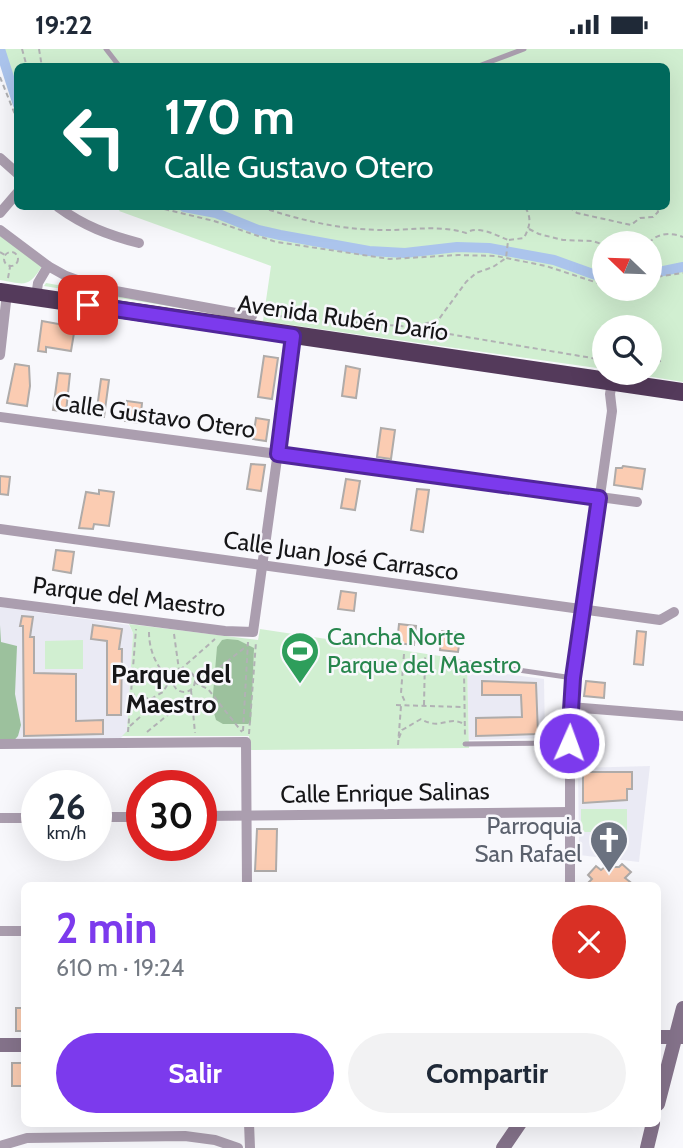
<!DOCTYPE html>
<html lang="es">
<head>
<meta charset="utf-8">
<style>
	:root { --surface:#fff; --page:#f2f2f3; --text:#1f2937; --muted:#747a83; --accent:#7c3aed }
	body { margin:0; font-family:Cabin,sans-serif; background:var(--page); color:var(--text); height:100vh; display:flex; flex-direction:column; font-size:26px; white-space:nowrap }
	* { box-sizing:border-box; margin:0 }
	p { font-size:23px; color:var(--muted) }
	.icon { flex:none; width:38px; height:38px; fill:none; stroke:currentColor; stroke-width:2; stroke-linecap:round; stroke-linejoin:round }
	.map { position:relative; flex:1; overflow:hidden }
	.drawer { position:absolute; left:21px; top:833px; width:640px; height:245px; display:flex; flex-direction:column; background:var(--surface); border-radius:10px; box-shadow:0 7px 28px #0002 }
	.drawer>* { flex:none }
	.top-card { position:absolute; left:14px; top:14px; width:656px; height:147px; border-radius:10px; box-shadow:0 7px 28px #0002; background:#00695c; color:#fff; overflow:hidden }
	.needle { width:46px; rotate:293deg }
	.controls { position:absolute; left:592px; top:182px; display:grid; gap:14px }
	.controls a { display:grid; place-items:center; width:70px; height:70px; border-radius:50%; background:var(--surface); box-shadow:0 7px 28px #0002; font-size:35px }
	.speed { position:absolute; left:21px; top:721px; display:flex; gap:14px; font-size:35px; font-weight:700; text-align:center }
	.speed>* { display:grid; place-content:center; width:91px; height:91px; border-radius:50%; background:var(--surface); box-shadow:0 7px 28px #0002; line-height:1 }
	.speed small { font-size:18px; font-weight:400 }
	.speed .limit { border:10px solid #d22; background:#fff; color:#111 }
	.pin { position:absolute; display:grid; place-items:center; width:60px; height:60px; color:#fff; margin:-30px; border-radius:14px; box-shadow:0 4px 10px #0006 }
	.me { position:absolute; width:77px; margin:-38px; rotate:2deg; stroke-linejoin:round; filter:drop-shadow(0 0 5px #0008) }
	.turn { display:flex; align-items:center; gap:24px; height:147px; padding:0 35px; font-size:32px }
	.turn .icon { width:91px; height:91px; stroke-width:2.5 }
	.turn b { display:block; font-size:49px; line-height:60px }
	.round { display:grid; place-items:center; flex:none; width:74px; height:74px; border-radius:37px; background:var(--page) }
	.overview { display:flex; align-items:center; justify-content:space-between; height:119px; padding:0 35px }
	h1 { font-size:42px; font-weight:700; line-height:52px; color:var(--accent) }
	.button { display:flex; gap:14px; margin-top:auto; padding:14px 35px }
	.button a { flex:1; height:80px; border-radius:42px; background:var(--accent); color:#fff; font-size:28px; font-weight:700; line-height:80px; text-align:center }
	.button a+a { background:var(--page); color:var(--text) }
	.status { display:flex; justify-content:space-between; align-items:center; height:49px; padding:0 35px; background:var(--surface); direction:ltr }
	.status svg { height:19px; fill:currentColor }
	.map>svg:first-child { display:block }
	.built { fill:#eaeaf4 }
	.green { fill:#d1efd1; fill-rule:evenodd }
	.forest { fill:#9cc19d }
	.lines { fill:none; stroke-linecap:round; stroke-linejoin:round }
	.canal { stroke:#abc4ec; stroke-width:10 }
	.building { fill:#fbccb2; stroke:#afaba9; stroke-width:2 }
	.path { stroke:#b1b1b4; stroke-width:2; stroke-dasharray:5 3.5; stroke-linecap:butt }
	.lane { stroke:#ab9eaf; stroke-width:5 }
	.street { stroke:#ab9eaf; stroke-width:10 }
	.secondary { stroke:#85738b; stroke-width:14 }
	.highway { stroke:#543a5b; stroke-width:18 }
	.route-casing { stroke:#51269a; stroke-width:18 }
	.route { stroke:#7c3aed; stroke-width:12 }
	.labels { text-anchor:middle; stroke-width:5; stroke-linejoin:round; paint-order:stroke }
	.street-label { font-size:24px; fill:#161618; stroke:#f8f8fc }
	.leisure-label { font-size:24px; fill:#27864d; stroke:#f8f8fc; text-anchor:start }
	.worship-label { font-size:24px; fill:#5b616d; stroke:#f8f8fc; text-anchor:end }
	.neighbourhood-label { font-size:26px; font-weight:bold; fill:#161618; stroke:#f8f8fc }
</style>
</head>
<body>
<div class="status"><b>19:22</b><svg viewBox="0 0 49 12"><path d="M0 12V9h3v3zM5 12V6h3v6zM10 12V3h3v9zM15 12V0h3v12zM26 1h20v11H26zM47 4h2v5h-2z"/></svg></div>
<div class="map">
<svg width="683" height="1099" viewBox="0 0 683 1099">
	<rect width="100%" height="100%" fill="#f8f8fc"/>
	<g class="built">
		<path d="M0,558l129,18 4,8 -6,99 -7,7 -120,1z"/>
		<path d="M467,620l77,10 1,59 -76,2z"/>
		<path d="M650,717l-11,96 -60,-7 -1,-87z"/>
	</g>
	<g class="green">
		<path d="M3,0h680v333l-55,-9h21v-46h-45v42l-341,-48 -219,-35 2,-3 217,38 8,-55 -152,-55 3,-4h545v-140h-649l-1,32zM604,194h45v46h-45z"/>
		<path d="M0,185l42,32c-14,23 -18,18 -42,14z"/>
		<path d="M129,575l129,16 2,-11 207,31 2,88 -219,2 -1,-14h-127l5,-5 6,-98z"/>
		<path d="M83,591v29h-38v-28z"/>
		<rect x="581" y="760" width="46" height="23"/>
	</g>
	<g class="forest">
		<path d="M0,576l1,17 16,4 -2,48 6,31 -3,11 -9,10h-9z"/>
		<path d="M227,590l11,1 16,8 -3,74 -3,2h-25l-7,-4 -4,-14 5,-59 5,-7z"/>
	</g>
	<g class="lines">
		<g class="canal">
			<path d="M0,0l18,56"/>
			<path d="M184,158l32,6 42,17 22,5 89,16 36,2 52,-6 32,1 65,12 50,18"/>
			<path d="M649,225l34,-7"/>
		</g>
	</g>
	<g class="building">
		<path d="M42,272l33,6 -4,24 -25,-4v5l-8,-1z"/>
		<path d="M264,307l14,2 -6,41 -14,-2z"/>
		<path d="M15,315l14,2 1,20 -3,20 -20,-3z"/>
		<path d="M346,317l14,3 -4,29 -14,-2z"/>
		<path d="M58,324l12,1 -4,38 -13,-2z"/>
		<path d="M101,330l8,1 -5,37 -8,-1z"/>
		<path d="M127,352l15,2 -2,20 -15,-2z"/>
		<path d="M256,369l13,2 -3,21 -13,-2z"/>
		<path d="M381,379l14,2 -4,29 -14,-2z"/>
		<path d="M251,415l14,1 -4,26 -14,-2z"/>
		<path d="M623,417l22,3 -3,20 -28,-4 2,-17h6z"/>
		<path d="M0,427l10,1 -2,18 -8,-1z"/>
		<path d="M346,430l14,2 -5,29 -14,-2z"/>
		<path d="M417,440l12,1 -6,42 -12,-2z"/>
		<path d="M99,441l15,2 -5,34 -15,-2 -1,5 -14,-1 7,-36 13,2z"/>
		<path d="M56,501l18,2 -3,21 -18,-3z"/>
		<path d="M341,542l15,2 -2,18 -16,-2z"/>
		<path d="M22,567l11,1 -3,20h4v36l42,1v47l27,-1v14l-79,2 -1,-110h-3z"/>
		<path d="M399,575l17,2 -2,19 -17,-2z"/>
		<path d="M93,576l29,4 -3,20h3l-1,66h-14v-74l-16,-2z"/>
		<path d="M442,582l19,2 -3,19 -18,-2z"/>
		<path d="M637,582l9,1 -3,33 -9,-1z"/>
		<path d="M482,632l54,2 2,51 -62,2v-18l46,-1 -1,-22h-39z"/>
		<path d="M586,632l19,2 -1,15 -20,-2z"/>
		<path d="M583,723h49v17h-5v11l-44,3z"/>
		<path d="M257,780h20l-1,42h-21z"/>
		<path d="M622,815l9,8 -6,6 9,7h-48l6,-6 -4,-4 8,-9 5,4 4,-3h14z"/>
		<rect x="16" y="959" width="8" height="23"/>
		<rect x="12" y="1014" width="12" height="23"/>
	</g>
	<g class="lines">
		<g class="path">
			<path d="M22,0l5,18"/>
			<path d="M39,0l3,18"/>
			<path d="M0,28l18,45"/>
			<path d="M156,158l58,14 62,21 114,17 68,-4 38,1 50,10 58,19"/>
			<path d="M261,158c38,13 77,22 118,23 30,1 58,-6 87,3 12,-8 30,2 42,7"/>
			<path d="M569,158l8,6 54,12 9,-7 13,-1 5,-5 -1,-5"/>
			<path d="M528,160l17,-2"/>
			<path d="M529,180l10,5 24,6 30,1 11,4"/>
			<path d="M509,191l15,-2c6,-12 8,-20 1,-31"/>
			<path d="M649,194c8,-10 22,-11 34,-6"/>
			<path d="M0,203l5,3"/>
			<circle cx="11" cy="210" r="7"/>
			<path d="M8,229l2,-11"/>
			<path d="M649,229l34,-5"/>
			<path d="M263,266l138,11 203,34"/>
			<path d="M416,278l23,-8 27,-37 10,-9 17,-6 13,-9 2,-17"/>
			<path d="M649,304l7,1"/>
			<path d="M649,314l12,-2"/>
			<path d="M149,583c0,22 10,38 25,53"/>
			<path d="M174,585l5,36"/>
			<path d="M404,605l-3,39 5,11"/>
			<path d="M180,621l35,-31"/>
			<path d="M464,621l1,68"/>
			<circle cx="184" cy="632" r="11"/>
			<path d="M194,633l14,7 34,43"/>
			<path d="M200,634l48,-38"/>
			<path d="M191,641l4,43"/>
			<path d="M151,650l12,-7 6,-10"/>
			<path d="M396,656l67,2"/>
			<path d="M424,656l1,-48"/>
			<path d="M130,677l21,-19v-3l-4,-6 -16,-4"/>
			<path d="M243,682l5,-89"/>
			<path d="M128,683l8,-103"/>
			<path d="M147,683l45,-37"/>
			<path d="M249,685l7,-92"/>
			<path d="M399,689l3,-8 19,-11c20,12 27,-4 43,5"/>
			<path d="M398,696l3,-39"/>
		</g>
		<g class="lane">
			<path d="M106,0l14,18"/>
			<path d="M476,18l48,-18"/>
			<path d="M464,613l109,16"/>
			<path d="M465,695l104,-1"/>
		</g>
		<g class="street">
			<path d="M0,109l18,16"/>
			<path d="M58,158c26,19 50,28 81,36"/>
			<path d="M0,164l18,-21"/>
			<path d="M0,181l48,36 18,10 33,12 153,28"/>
			<path d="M36,248l2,-14 10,-17"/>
			<path d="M0,306l7,-62"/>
			<path d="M0,368l637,85"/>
			<path d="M0,480l660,91 14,-8"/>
			<path d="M0,553l225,29 28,1 41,-296"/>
			<path d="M570,658l113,9"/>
			<path d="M0,695l246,-2 1,143"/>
			<path d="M201,767l368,-4"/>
			<path d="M96,768h46"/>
			<path d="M0,769h37"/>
			<path d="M570,836v-178l42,-296 -2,-17 2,-12"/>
			<path d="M0,882h24"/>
			<path d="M249,1074l1,25"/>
			<path d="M0,1097l27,-8 158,-2 30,4 23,8"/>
		</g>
		<g class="secondary">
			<path d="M658,988h24"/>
			<path d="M0,996h24"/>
			<path d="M658,1055l25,-96"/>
			<path d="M503,1099l17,-25"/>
			<path d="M647,1099l6,-25"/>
		</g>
		<path class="highway" d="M0,243l683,100"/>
	</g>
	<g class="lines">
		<defs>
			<path id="route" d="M88,256l205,31 -15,118 321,44 -26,180 -4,65"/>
		</defs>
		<use href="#route" class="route-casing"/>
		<use href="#route" class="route"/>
	</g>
	<defs>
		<symbol id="stadium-pin" viewBox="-11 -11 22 30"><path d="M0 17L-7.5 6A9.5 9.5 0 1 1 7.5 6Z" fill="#2e9e5b" stroke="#f8f8fc"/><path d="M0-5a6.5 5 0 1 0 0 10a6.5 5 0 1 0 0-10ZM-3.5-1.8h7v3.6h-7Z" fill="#fff"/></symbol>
		<symbol id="church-pin" viewBox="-11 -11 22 30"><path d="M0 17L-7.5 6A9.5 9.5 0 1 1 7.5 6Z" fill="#6b7280" stroke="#f8f8fc"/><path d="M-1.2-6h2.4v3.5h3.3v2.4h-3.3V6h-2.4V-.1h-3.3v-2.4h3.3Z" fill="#fff"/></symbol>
	</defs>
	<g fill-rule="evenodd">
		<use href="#stadium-pin" x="278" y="580" width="44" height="60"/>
		<use href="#church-pin" x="587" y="769" width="44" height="60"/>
	</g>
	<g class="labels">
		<g class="street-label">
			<text transform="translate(343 269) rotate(8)" y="8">Avenida Rubén Darío</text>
			<text transform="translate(155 367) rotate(8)" y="8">Calle Gustavo Otero</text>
			<text transform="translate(341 507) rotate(8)" y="8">Calle Juan José Carrasco</text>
			<text transform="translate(129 548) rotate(7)" y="8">Parque del Maestro</text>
			<text transform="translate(385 744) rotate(-1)" y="8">Calle Enrique Salinas</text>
		</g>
		<g class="leisure-label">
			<text x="327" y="596">Cancha Norte<tspan x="327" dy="28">Parque del Maestro</tspan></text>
		</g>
		<g class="worship-label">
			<text x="582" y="785">Parroquia<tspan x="582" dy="28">San Rafael</tspan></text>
		</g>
		<g class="neighbourhood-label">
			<text x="171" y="634">Parque del<tspan x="171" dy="30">Maestro</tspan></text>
		</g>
	</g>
</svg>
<div class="controls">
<a><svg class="needle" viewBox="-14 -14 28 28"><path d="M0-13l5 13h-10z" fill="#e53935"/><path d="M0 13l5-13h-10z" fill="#747a83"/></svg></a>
<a><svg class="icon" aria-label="search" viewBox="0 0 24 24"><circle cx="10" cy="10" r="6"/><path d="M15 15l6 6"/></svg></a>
</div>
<div class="speed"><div>26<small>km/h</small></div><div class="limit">30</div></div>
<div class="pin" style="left:88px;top:256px;background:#d93025"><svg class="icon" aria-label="arrive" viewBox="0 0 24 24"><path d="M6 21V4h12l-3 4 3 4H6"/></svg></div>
<svg class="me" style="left:569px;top:694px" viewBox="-20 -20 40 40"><circle r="17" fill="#7c3aed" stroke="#fff" stroke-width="3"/><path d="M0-11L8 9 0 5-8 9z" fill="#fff"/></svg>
<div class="top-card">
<div class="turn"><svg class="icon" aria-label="left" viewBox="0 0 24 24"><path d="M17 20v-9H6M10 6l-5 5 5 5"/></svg><div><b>170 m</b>Calle Gustavo Otero</div></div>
</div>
<section class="drawer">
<div class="overview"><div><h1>2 min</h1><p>610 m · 19:24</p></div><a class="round" style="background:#d93025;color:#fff"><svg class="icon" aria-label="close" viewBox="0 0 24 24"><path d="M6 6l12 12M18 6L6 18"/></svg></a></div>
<div class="button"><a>Salir</a><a>Compartir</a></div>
</section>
</div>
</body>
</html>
